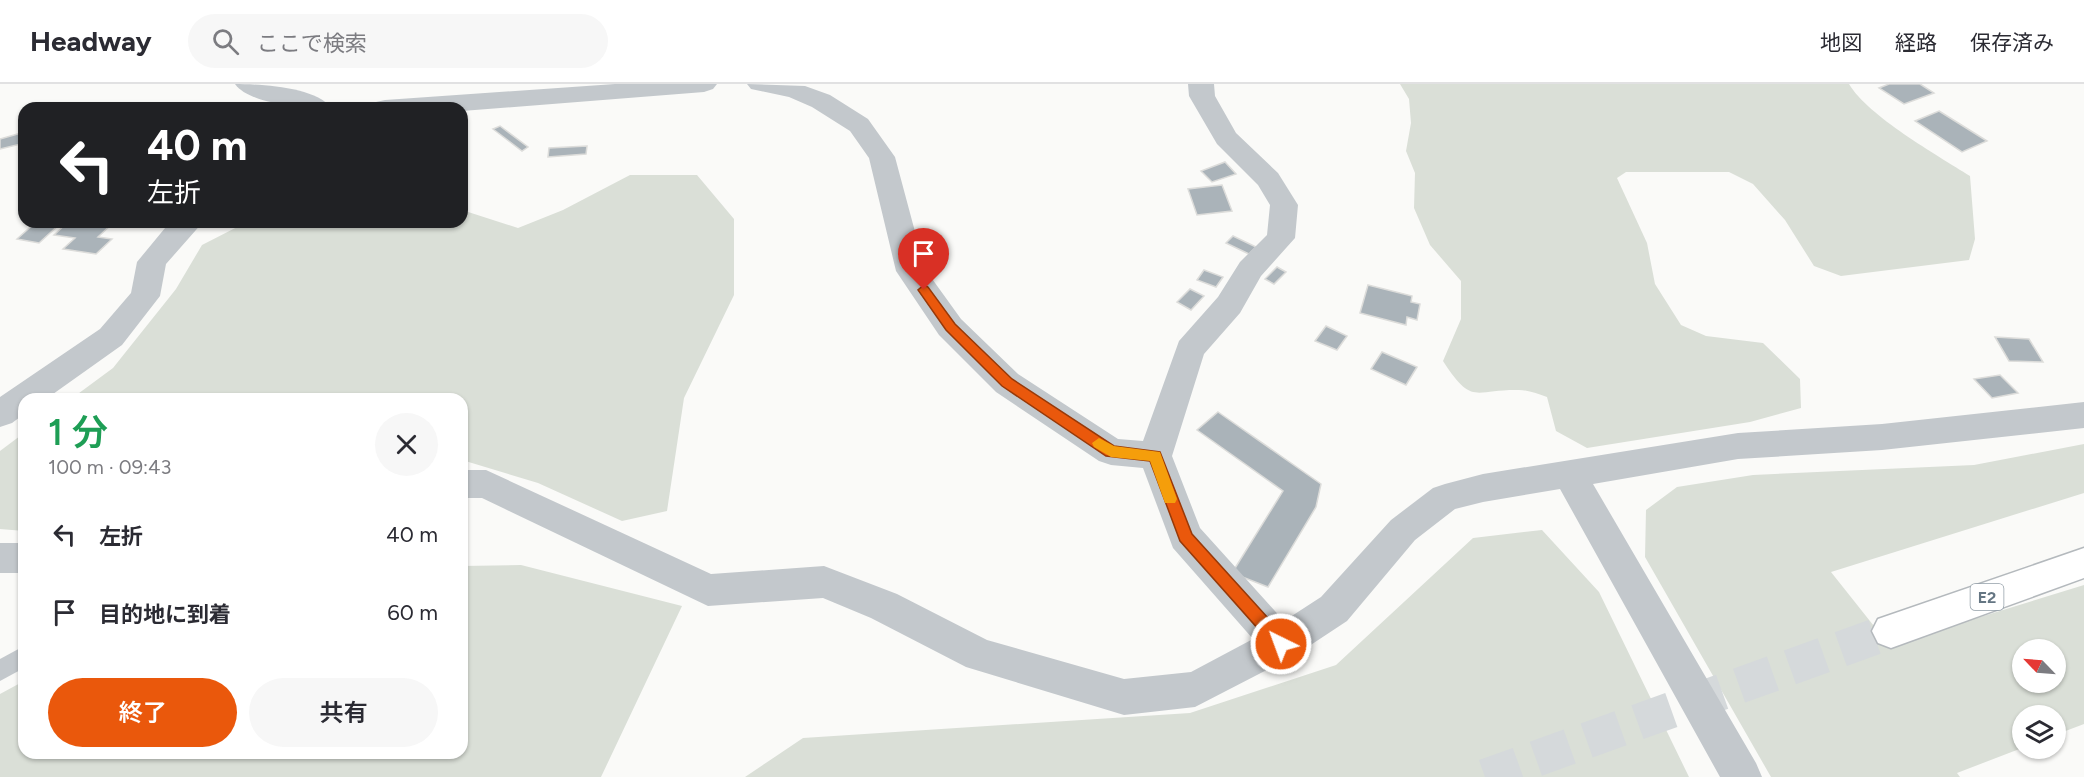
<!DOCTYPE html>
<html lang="ja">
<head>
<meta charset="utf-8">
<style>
	:root { --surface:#fff; --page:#f7f7f7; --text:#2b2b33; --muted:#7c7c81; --line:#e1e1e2; --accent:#ea580c }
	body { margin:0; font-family:Figtree,"Noto Sans JP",sans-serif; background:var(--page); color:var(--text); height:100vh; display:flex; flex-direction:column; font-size:22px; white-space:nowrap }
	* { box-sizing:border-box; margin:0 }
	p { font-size:20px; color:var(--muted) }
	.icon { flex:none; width:33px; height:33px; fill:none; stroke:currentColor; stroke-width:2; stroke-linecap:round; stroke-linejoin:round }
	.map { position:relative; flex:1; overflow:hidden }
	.drawer { position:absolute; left:18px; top:309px; width:450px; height:366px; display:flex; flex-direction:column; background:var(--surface); border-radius:18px; box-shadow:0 2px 4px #0004 }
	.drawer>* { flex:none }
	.banner { position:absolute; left:18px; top:18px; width:450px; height:126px; border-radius:18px; box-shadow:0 2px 4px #0004; background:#202124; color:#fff; overflow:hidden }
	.needle { width:39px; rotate:295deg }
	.fabs { position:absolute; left:2012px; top:555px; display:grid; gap:12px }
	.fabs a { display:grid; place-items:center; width:54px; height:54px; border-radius:50%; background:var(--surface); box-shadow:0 2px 4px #0004; font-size:30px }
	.pin { position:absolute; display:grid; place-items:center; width:51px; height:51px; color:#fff; margin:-62px -26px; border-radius:50% 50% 50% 0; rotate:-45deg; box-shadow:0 0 6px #0007 }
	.pin .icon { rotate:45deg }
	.me { position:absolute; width:66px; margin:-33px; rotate:318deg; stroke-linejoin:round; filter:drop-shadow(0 0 4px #0008) }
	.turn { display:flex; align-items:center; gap:21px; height:126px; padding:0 30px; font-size:27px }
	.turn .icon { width:78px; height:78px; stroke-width:2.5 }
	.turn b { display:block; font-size:42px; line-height:51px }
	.round { display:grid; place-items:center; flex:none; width:63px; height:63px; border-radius:32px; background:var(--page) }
	.summary { display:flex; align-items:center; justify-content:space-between; height:102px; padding:0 30px }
	h1 { font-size:36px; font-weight:600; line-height:45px; color:#1e9e55 }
	.action { display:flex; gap:12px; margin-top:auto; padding:12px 30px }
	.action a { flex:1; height:69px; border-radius:36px; background:var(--accent); color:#fff; font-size:24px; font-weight:600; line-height:69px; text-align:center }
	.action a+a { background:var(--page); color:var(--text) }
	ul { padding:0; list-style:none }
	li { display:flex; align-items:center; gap:18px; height:78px; padding:0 30px }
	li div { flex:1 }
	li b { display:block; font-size:22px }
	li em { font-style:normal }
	header { display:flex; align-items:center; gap:36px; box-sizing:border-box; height:84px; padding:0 30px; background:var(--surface); border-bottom:2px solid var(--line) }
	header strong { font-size:28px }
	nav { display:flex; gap:33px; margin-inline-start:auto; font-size:21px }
	.search { width:420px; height:54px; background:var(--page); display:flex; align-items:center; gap:15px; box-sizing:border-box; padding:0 21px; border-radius:33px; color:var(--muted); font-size:22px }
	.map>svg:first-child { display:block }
	.green { fill:#dadfd7; fill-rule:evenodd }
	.building { fill:#aab3b9; stroke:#dcdcda; stroke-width:1.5 }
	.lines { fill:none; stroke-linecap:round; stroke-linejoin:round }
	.highway-tunnel { stroke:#d5d9db; stroke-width:36; stroke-dasharray:36 18; stroke-linecap:butt }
	.highway-casing { stroke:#b4b9bd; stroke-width:3 }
	.lane { fill:#c3c8cc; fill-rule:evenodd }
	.street { fill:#c3c8cc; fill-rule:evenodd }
	.highway { fill:#fff; fill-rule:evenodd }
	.route { fill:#ea580c; stroke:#983908; stroke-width:1.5 }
	.slow { fill:#f59e0b }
	.labels { text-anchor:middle; stroke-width:6; stroke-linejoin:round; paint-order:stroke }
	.shield { fill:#fff; stroke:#939fa8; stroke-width:1.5 }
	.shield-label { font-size:16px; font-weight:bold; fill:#657683 }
</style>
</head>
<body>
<header>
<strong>Headway</strong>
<div class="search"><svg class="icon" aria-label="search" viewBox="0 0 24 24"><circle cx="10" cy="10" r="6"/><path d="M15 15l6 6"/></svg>ここで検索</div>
<nav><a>地図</a><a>経路</a><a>保存済み</a></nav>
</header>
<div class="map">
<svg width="2084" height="693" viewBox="0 0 2084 693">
	<rect width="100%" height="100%" fill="#fafaf8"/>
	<g class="green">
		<path d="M1400,0h449c19,32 88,71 121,92l5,63 -6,21 -128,16 -27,-10 -29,-46 -32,-36 -24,-12h-103l-9,6 30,65 8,41 26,41 25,11 57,7 37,36 1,29 -51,14 -163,26 -31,-17 -9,-34c-9,-3 -19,-7 -28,-7 -45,-1 -46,17 -76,-29l18,-42v-38l-31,-36 -16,-37 1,-35 -9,-22 5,-28 -2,-24z"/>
		<path d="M630,91h67l37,44v76l-50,103 -17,113 -45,10 -84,-38 -76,-23v-61h-391l42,-31 63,-79 26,-44 45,-23h215v-12l56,18 45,-18z"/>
		<path d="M24,349v98l-24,-2v-78z"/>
		<path d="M2084,360v49l-253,79 58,73 195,-60v139l-29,11v-19h-33v32l-65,25 3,4h-189l-126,-220 1,-47 31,-23 76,-12 221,-10zM2022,566h33v32h-33z"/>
		<path d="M1542,446l57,62 90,185h-944l58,-39 387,-25 146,-48 137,-127z"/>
		<path d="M521,481l161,41 -81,171h-601v-83l24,-13v72h438v-187z"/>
	</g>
	<g class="building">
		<path d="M1889,0h31l14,9 -30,11 -25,-16z"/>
		<path d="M1939,27l48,30 -25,11 -47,-31z"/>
		<path d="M500,42l28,21 -6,4 -29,-22z"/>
		<path d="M21,49v11l-21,5v-10z"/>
		<path d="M587,62l-1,8 -38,3 1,-9z"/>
		<path d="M1225,78l11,12 -24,8 -11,-11z"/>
		<path d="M1222,101l10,26 -35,4 -9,-26z"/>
		<path d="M36,138h26l-23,21 -22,-4z"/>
		<path d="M68,138h46l-16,15 14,2 -16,15 -33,-5 12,-11 -21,-3z"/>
		<path d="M1233,152l23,11 -7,7 -23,-11z"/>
		<path d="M1277,183l9,5 -12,12 -9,-5z"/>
		<path d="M1204,186l19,7 -7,10 -19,-7z"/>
		<path d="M1368,201l44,11 -1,6 9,2 -3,16 -10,-3 -1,8 -46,-12z"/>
		<path d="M1190,205l14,7 -13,14 -14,-8z"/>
		<path d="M1326,242l21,10 -10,14 -22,-9z"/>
		<path d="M1995,253l34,2 14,23 -34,-1z"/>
		<path d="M1382,268l35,15 -11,18 -35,-16z"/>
		<path d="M2000,291l18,18 -26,5 -18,-19z"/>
		<path d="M1218,328l103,72 -5,23 -48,80 -36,-14 51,-82 -86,-61z"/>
	</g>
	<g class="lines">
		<path class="highway-tunnel" d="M1485,693l406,-146"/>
		<defs>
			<path id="highway" d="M2084,464v30l-193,70 -13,-5 -6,-12 6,-12z"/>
		</defs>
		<use href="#highway" class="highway-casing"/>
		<path class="lane" d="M24,562v22l-24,13v-22z"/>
		<g class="street">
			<path d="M235,0c24,0 82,3 96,24 -25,0 -81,-3 -96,-24z"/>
			<path d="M615,0h102l-4,5 -9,3 -242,19v-3h-90l4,-6 9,-2z"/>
			<path d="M747,0l58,2 25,9 38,24 27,38 30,112 36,50 57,55 100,65 25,2 36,-100 39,-44 22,-35 27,-27 3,-30 -12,-20 -41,-41 -28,-48 -1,-12h26l1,12 21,37 42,40 20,32 -3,33 -34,38 -21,37 -36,41 -32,102 28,72 84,93 37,-24 70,-77 42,-32 12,-4 38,-10 255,-41 144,-9 202,-22v26l-202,22 -144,9 -145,25 163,279 6,14h-42l-160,-288 -77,13 -28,7 -40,31 -68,81 -53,35 -99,51 -71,8 -158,-48 -95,-49 -48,-20 -115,8 -226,-108h-20v-28h24l225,104 113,-8 73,28 90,46 137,39 67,-7 62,-33 -80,-91 -30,-80 -32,-3 -12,-4 -103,-69 -57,-57 -43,-64 -27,-113 -19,-27 -38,-24 -23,-10 -38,-8z"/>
			<path d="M170,138h33l-37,42 -6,32 -38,49 -76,54h-22v15l-12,9 -12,4v-30l100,-68 31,-36 6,-31z"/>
			<rect x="0" y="459" width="24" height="30"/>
		</g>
		<use href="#highway" class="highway"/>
	</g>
	<path class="route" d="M924,201l4,2 27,37 57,55 102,67 46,6 32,82 95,105 2,5 -2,5 -6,2 -5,-2 -96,-108 -30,-80 -44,-5 -104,-70 -56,-56 -28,-40z"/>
	<path class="slow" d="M1099,354l15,8 46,6 17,47 -2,4h-10l-15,-42 -39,-4 -17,-10 -2,-4z"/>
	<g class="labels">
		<rect class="shield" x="1970.5" y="500" width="33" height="26" rx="4.5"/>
		<g class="shield-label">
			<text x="1987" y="519">E2</text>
		</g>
	</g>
</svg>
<div class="fabs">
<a><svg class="needle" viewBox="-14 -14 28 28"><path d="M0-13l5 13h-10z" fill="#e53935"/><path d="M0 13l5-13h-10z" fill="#7c7c81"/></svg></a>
<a><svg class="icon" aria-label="layers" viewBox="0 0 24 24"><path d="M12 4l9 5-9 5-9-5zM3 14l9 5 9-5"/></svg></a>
</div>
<div class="pin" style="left:924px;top:206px;background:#d93025"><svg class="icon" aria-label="arrive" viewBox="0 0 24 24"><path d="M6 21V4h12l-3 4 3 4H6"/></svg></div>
<svg class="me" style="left:1281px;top:560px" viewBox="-20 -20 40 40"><circle r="17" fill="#ea580c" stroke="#fff" stroke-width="3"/><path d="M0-11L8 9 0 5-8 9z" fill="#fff"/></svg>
<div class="banner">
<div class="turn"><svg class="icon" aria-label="left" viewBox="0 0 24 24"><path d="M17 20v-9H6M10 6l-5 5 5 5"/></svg><div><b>40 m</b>左折</div></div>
</div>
<section class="drawer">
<div class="summary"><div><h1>1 分</h1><p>100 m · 09:43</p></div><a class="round"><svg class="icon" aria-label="close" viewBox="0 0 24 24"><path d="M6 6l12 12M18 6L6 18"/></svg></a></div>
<ul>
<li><svg class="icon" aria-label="left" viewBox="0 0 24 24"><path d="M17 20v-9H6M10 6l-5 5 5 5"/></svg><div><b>左折</b></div><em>40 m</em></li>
<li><svg class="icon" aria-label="arrive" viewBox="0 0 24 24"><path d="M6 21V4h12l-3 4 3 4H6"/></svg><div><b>目的地に到着</b></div><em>60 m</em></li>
</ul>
<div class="action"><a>終了</a><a>共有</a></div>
</section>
</div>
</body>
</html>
